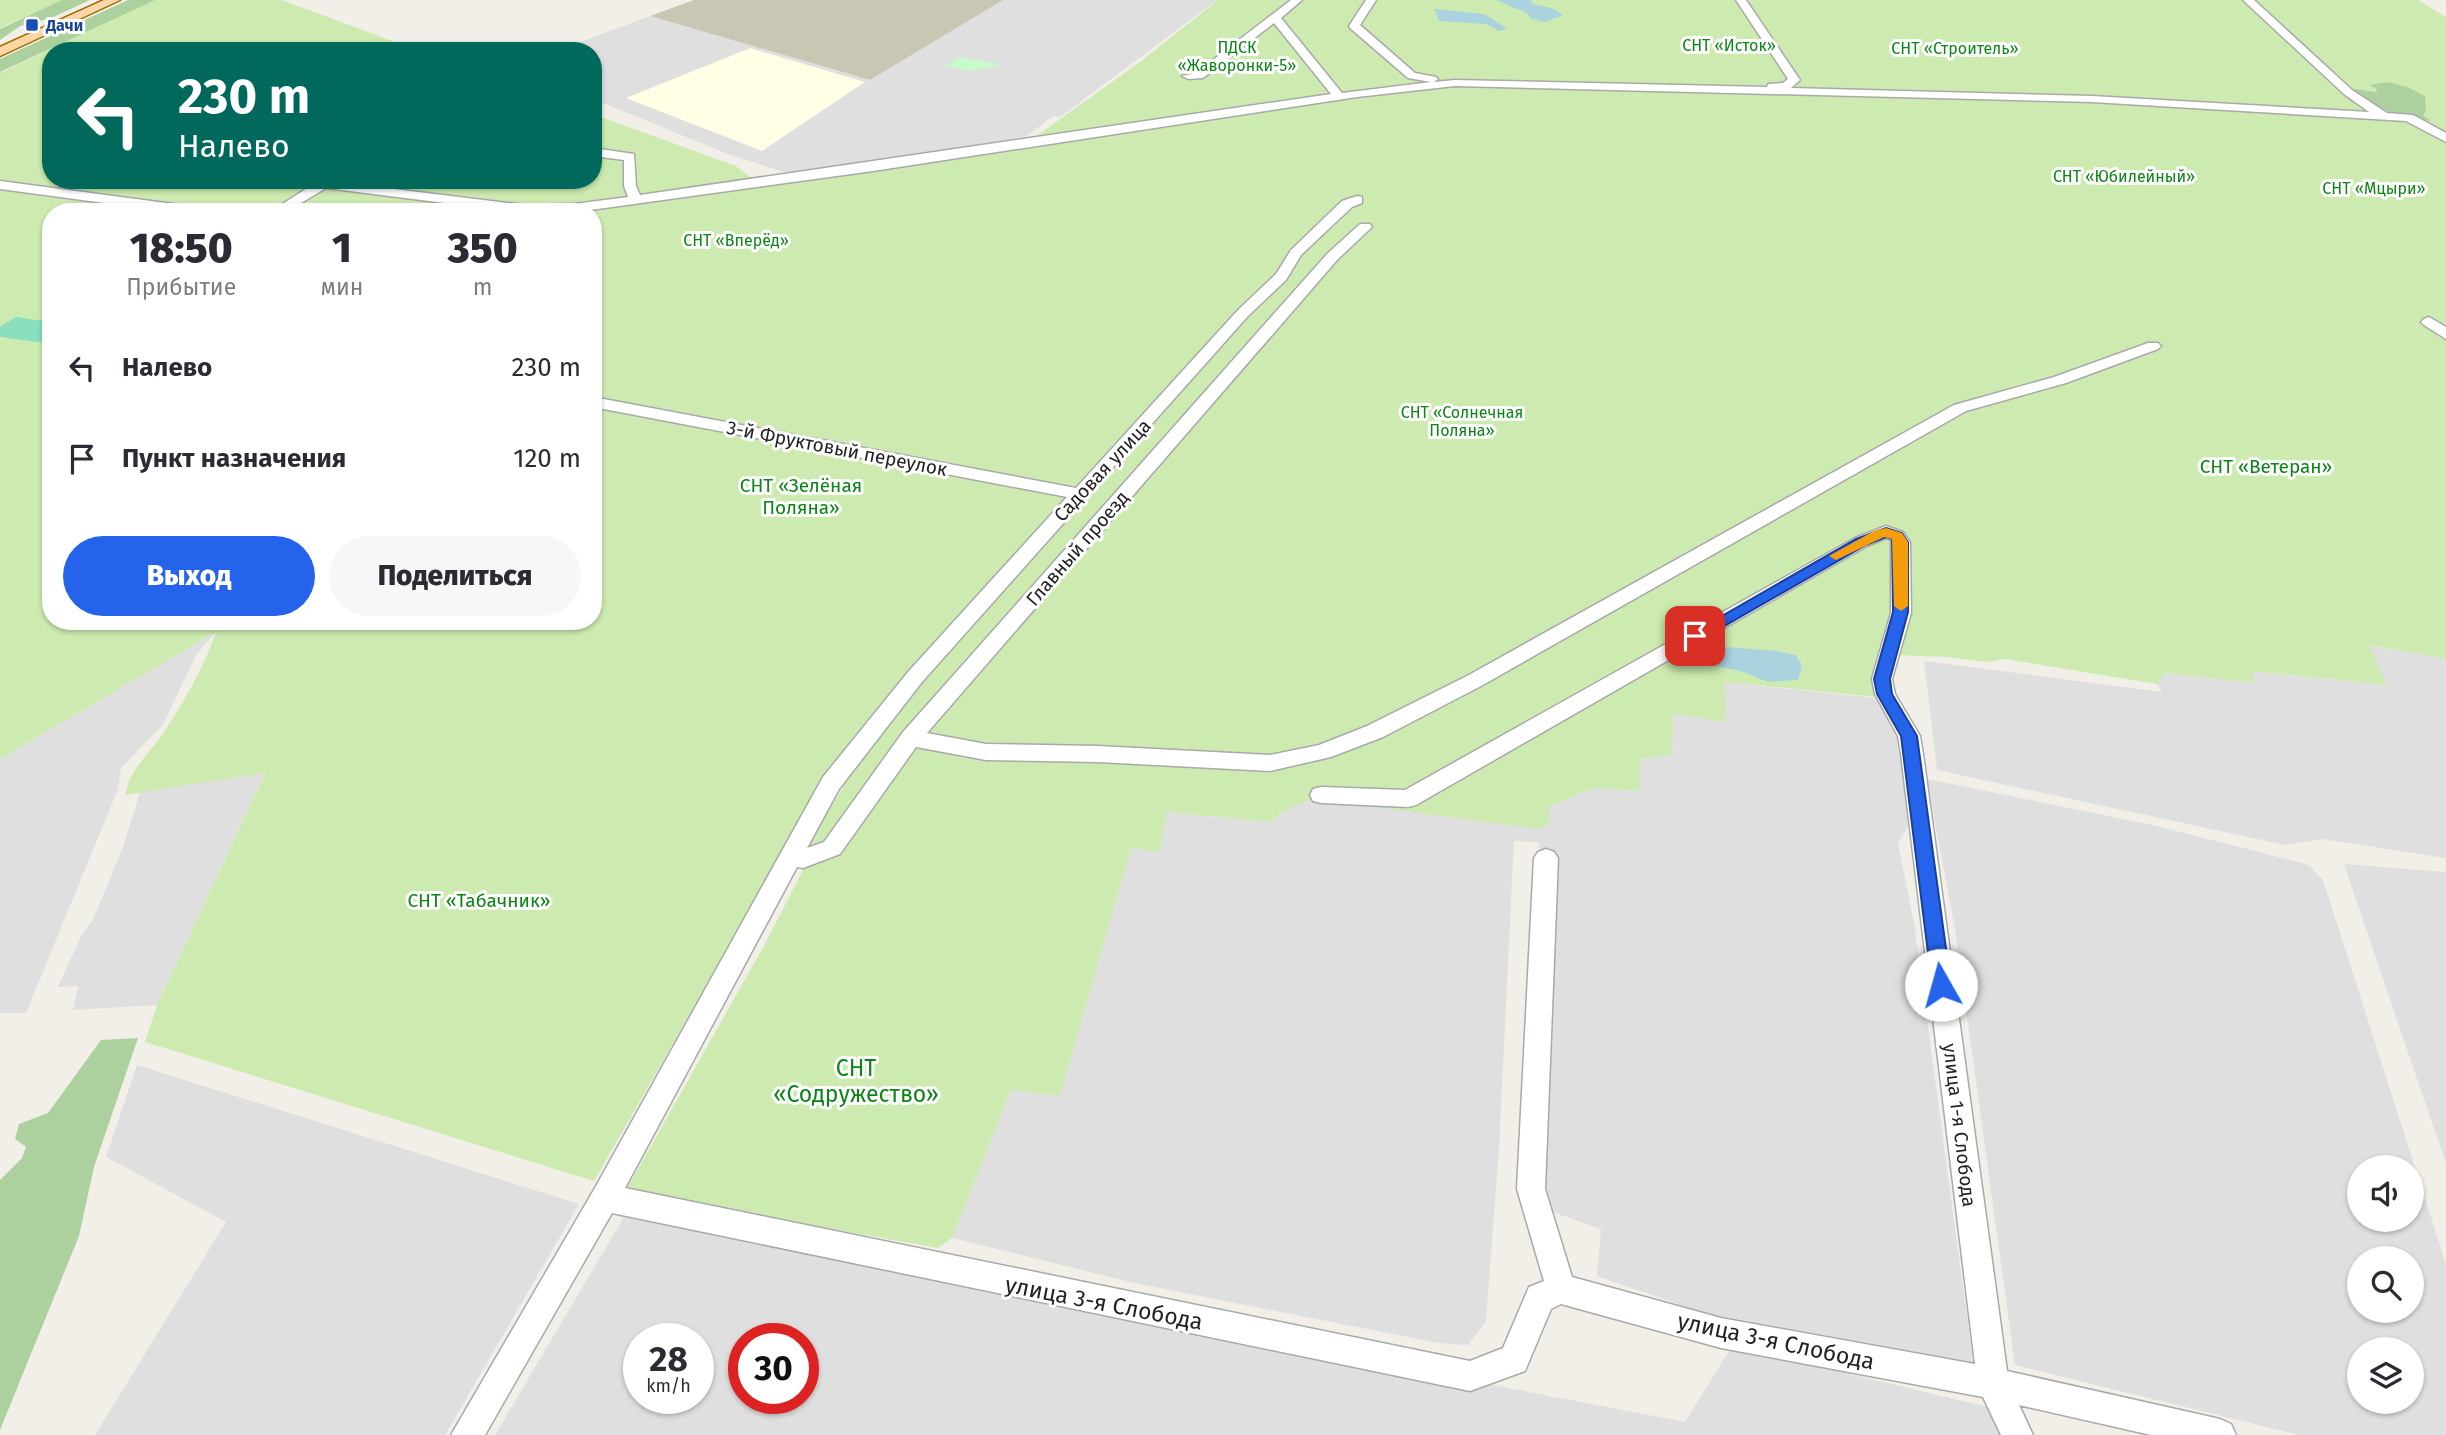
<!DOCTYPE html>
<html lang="ru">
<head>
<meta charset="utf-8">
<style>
	:root { --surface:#fff; --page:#f7f7f7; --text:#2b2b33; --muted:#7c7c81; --accent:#2563eb }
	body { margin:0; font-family:"Fira Sans",sans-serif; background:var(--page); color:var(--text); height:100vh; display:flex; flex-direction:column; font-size:26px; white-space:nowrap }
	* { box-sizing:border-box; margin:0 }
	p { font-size:23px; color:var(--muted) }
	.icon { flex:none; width:38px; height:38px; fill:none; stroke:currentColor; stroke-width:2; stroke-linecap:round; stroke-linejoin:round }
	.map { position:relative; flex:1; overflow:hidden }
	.drawer { position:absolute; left:42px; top:203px; width:560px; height:427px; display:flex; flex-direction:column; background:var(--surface); border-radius:28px; box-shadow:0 2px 5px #0004 }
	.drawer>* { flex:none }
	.hud { position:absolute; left:42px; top:42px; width:560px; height:147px; border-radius:28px; box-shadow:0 2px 5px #0004; background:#00695c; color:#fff; overflow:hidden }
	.fabs { position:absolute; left:2347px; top:1155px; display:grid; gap:14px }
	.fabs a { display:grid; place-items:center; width:77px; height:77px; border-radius:50%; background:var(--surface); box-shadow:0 2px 5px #0004; font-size:35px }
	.speed { position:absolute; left:623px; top:1323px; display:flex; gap:14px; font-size:35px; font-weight:700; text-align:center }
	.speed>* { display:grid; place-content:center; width:91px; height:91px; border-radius:50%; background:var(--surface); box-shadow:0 2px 5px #0004; line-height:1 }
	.speed small { font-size:18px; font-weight:400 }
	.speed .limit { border:10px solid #d22; background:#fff; color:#111 }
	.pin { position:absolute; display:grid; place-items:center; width:60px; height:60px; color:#fff; margin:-30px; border-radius:14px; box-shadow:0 4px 10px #0006 }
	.me { position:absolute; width:77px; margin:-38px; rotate:353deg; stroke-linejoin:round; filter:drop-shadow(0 0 5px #0008) }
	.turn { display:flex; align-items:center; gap:24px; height:147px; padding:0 21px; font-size:32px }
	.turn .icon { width:91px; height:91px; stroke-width:2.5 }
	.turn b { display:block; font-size:49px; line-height:60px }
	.eta { display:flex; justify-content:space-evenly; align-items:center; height:119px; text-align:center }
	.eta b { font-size:42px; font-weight:800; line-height:49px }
	.primary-button { display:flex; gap:14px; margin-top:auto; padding:14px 21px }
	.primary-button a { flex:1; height:80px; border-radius:42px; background:var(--accent); color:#fff; font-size:28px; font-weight:800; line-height:80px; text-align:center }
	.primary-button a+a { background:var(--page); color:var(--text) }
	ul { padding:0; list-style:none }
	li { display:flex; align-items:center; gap:21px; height:91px; padding:0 21px }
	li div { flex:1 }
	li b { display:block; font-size:26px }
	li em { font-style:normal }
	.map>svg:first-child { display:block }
	.residential { fill:#e0dfdf; fill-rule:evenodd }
	.education { fill:#ffffe5 }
	.construction { fill:#c7c7b4 }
	.grass { fill:#cdebb0; fill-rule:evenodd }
	.forest { fill:#add19e }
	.park { fill:#c8facc }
	.pitch { fill:#88e0be }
	.water { fill:#aad3df }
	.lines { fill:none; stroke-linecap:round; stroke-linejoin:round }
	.minor-casing { stroke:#a9a9a9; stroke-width:3 }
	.major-casing { stroke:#a06b00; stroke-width:3 }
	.minor { fill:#fff; fill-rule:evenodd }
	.major { fill:#fcd6a4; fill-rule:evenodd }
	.route { fill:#2563eb; stroke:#184099; stroke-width:2 }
	.slow { fill:#f59e0b }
	.transit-dot { fill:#1a4fb4; stroke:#fff; stroke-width:2.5 }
	.labels { text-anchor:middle; stroke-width:6; stroke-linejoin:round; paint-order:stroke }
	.far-transit-label { font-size:16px; font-weight:bold; fill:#164399; stroke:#fff; text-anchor:start }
	.far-park-label { font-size:16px; fill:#0c8416; stroke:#fff }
	.street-label { font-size:19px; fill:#222; stroke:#fff }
	.park-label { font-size:19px; fill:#0c8416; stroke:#fff }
	.near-park-label { font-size:23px; fill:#0c8416; stroke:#fff }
	.near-street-label { font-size:23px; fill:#222; stroke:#fff }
</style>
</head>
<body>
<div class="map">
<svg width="2446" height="1435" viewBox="0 0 2446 1435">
	<rect width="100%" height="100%" fill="#f2efe9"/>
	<g class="residential">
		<path d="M1003,0h214l-157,117 -7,-1 -26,20 -52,12 -188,25 -59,-19 -135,-55v-48h-37l94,-35 220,64z"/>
		<path d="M217,631l-19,21 -36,74 -41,42 -3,21 -92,224h-26v-254z"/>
		<path d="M2368,645l78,14v199l-124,-19 -37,6 -348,-75 -13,-109 238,31 -5,-8 9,-11 88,10 -3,-12 135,14z"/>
		<path d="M1724,682l152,16 22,39 11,87 -11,20 16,79 59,439 -269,-49 -107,-37 4,-47 -54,-19 -8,-368 -25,-1 -15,307 -13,173 -18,24 -30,-2 -304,-60 -182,-45 59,-148 49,6 71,-248 36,-36 103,10 25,-18 20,-5 234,7 45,-18 45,3 1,-32 32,-5 1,-40z"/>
		<path d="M265,772l-108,233 -84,5 5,-24 -20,1 24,-53 11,-14 30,-73 17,-55z"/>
		<path d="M1927,779l230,47 152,39 14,15 123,384v171h-147l-284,-70 -60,-436zM2412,1167v53h-53v-53zM2412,1258v53h-53v-53zM2412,1349v53h-53v-53z"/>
		<path d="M2344,864l102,8v292z"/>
		<path d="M137,1065l442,139 -134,231h-350l131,-213 -120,-65z"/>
		<path d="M624,1217l1061,205 47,-76 256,61 19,28h-1512zM639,1339h59v59h-59zM744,1339h59v59h-59z"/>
	</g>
	<path class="education" d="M750,48l115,34 -103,69 -136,-53z"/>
	<path class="construction" d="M694,0h309l-133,80 -220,-64z"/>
	<g class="grass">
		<path d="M0,0h64l-64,28z"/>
		<path d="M153,0h129l137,51h-368v129h542v-66l143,52 19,15 273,-39 112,-80 78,-62h1200l28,17v642l-77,-14 18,40 -135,-14 2,12 -88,-10 -9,11 -152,-25 -19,3 -40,-5 -55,-2 -3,43 -164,-16 2,40 -53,-8 -1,41 -32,4v32l-46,-3 -45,18 -1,20 -9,3 -224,-30c-17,5 -31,10 -44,23l-104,-10 -8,40 -28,-4 -71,248 -49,-6 -59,148 -14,10 -313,-56 140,-248 38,-74 3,-23 36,-58 13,-36 -31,28 -230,400 -449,-139 12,-37 108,-232 -140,22c5,-26 22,-39 37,-60 21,-31 42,-68 54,-103l-216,127v-686zM51,212h542v409h-542z"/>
	</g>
	<g class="forest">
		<path d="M62,0h28l-39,18 -31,8 -20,14v-11z"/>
		<path d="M128,0h27l-155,72v-13z"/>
		<path d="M2388,82l19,5 18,9 1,15 -3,4 8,6c-27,-6 -58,-8 -77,-32l22,3 1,-3 -7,-4z"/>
		<path d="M138,1038l-44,129 -15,69 -79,194v-250l22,-22 4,-11 -11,-8 4,-15 29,-11 53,-73z"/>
	</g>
	<path class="park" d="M959,57l38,6 1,2 -26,6 -28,-5z"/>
	<path class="pitch" d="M16,317l35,5v17l-6,4 -45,-6v-10z"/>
	<g class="water">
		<path d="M1496,0h35l1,4 20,4 11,7 -18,7 -14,-3 -4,-6z"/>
		<path d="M1434,9l50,5 24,15 -10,2 -11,-7 -48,-3z"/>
		<path d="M1714,646l63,5 19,4 6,11 -4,14 -30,2 -27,-11 -36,-7v-13z"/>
	</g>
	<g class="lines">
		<defs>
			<g id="minor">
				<path d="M1291,0h11l-21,18 61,75 89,-11 -23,-4 -58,-50 -1,-2 17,-26h10l-16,25 55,48 21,4 2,2 -4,3 21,-2 312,7 1,-3 15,-1 5,-4 -52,-79h10l54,80 -9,8 301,8 277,16 -25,-18 -101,-94h11l98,90 35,23 26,2 33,18v9l-40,-21 -314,-19 -637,-16 -98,11 -484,74 -297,41h-61l-189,-24 -40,24h-16l50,-32 205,25 49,-1 54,-7 -4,-11v-26l-31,-4v-8l41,6 2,32 4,9 691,-101 -57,-71 -71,55 -15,1 -6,-3 14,-3z"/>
				<path d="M0,181l204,27 6,4h-38l-172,-23z"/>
				<path d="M1357,196l5,1v6l-10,4 -51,48 -15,25 -38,36 -326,366 -83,107 -32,59 17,-6 79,-110 425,-479 32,-29h10l2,3 -34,32 -411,474 59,11 112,2 172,9 49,-10 48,-19 100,-50 487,-271 100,-28 94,-34h10l3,3 -3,3 -92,34 -100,28 -485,275 -98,51 -52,20 -61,14 -172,-9 -112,-2 -70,-13 -76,107 -37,14 -6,-1 -172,321 845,173 33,-13 26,-61 15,-6 -27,-92 17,-331 4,-6 8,-3 8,3 4,6 -13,331 27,88 149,41 254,46 -74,-610 -3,-18 -23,-42 -3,-15 19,-66v-73l-5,-2 -19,8 -451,259 -8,2 -87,-4 -8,-2 -3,-6 3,-6 8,-2 84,3 450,-252 31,-12 17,6 7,10 1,71 -19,66 3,15 25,42 3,18 84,617 213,48 11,5 5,11h-85l-132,-30 14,30h-32l-18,-38 -262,-49 -160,-44 -10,5 -26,62 -55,20 -858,-178 -127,222h-34l144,-247 228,-411 85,-105 159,-175 -474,-90v-10l483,91 162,-178 38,-36 15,-24 51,-49z"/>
				<path d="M2429,317l17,10v12l-22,-14 -3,-3 3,-3z"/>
			</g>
			<path id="major" d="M104,0h16l-120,56v-9z"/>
		</defs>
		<use href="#minor" class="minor-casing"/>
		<use href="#major" class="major-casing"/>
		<use href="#minor" class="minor"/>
		<use href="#major" class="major"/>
	</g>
	<path class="route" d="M1886,528l16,5 6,9v70l-18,67 2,15 25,42 34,249 -3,6 -7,2 -7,-2 -2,-6 -31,-249 -24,-42 -3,-15 19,-67 -1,-73 -6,-2 -20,8 -166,95 -5,2 -8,-6 169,-97z"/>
	<path class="slow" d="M1886,528l16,5 6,9v64l-7,5 -7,-5 -2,-67 -8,-2 -48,23 -7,-4 45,-25z"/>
	<rect class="transit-dot" x="25" y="18" width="14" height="14" rx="3.5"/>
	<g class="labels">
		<g class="far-transit-label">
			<text x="46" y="31">Дачи</text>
		</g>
		<g class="far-park-label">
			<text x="1729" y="51">СНТ «Исток»</text>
			<text x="1237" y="53">ПДСК<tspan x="1237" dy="18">«Жаворонки-5»</tspan></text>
			<text x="1955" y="54">СНТ «Строитель»</text>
			<text x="2124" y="182">СНТ «Юбилейный»</text>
			<text x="2374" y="194">СНТ «Мцыри»</text>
			<text x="736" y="246">СНТ «Вперёд»</text>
			<text x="1462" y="418">СНТ «Солнечная<tspan x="1462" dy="18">Поляна»</tspan></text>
		</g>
		<g class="street-label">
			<text transform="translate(837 448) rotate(11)" y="7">3-й Фруктовый переулок</text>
			<text transform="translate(1102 470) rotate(-47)" y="7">Садовая улица</text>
			<text transform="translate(1077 548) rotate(-49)" y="7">Главный проезд</text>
			<text transform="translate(1960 1125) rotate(83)" y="7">улица 1-я Слобода</text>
		</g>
		<g class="park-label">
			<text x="2266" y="473">СНТ «Ветеран»</text>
			<text x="801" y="492">СНТ «Зелёная<tspan x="801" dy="22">Поляна»</tspan></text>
			<text x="479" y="907">СНТ «Табачник»</text>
		</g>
		<g class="near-park-label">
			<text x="856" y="1076">СНТ<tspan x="856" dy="26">«Содружество»</tspan></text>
		</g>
		<g class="near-street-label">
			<text transform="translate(1104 1303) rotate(11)" y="8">улица 3-я Слобода</text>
			<text transform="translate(1776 1341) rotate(12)" y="8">улица 3-я Слобода</text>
		</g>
	</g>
</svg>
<div class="fabs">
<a><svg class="icon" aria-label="sound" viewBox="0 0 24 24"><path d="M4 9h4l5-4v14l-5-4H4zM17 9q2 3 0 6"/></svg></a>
<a><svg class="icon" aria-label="search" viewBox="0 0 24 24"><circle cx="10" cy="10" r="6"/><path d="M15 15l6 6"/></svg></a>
<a><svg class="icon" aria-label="layers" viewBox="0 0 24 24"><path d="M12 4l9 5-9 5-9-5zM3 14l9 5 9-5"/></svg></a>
</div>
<div class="speed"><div>28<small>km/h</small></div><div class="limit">30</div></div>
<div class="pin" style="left:1695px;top:636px;background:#d93025"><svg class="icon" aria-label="arrive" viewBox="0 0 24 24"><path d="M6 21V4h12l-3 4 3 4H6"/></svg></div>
<svg class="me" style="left:1941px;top:985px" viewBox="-20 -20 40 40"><circle r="19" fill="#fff"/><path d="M0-13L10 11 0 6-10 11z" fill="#2563eb"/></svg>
<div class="hud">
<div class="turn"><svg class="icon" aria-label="left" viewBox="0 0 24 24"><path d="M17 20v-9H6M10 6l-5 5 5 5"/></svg><div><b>230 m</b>Налево</div></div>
</div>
<section class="drawer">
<div class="eta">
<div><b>18:50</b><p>Прибытие</p></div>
<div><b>1</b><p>мин</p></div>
<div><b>350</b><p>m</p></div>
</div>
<ul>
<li><svg class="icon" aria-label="left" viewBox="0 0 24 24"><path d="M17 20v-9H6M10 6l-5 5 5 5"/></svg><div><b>Налево</b></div><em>230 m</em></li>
<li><svg class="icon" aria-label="arrive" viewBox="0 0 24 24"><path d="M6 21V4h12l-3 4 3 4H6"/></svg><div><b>Пункт назначения</b></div><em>120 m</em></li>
</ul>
<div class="primary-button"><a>Выход</a><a>Поделиться</a></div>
</section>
</div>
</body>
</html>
